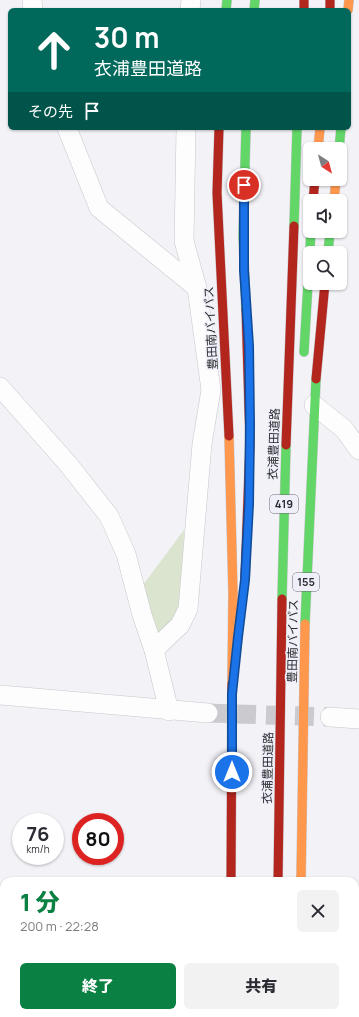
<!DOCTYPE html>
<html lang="ja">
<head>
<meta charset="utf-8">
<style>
	:root { --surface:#fff; --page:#f2f2f3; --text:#2b2b33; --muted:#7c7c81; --accent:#0b8043 }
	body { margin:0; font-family:Manrope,"Noto Sans JP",sans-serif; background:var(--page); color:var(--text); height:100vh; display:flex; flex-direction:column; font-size:15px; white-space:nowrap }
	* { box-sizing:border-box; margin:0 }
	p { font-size:13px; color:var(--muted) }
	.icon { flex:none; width:22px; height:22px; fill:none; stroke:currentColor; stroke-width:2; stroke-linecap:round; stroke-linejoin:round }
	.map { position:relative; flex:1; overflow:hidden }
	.drawer { position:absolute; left:0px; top:877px; width:359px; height:140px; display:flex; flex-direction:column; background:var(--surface); border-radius:12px 12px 0 0; box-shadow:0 1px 3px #0004 }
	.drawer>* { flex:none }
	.guide { position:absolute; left:8px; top:8px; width:343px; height:122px; border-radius:6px; box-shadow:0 1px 3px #0004; background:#00695c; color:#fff; overflow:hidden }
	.needle { width:26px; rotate:144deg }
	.controls { position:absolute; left:303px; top:142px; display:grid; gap:8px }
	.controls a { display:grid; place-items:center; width:44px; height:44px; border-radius:6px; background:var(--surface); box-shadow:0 1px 3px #0004; font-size:20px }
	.speed { position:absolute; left:12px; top:813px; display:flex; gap:8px; font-size:20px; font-weight:700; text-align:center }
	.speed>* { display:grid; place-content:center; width:52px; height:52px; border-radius:50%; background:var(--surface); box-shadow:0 1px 3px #0004; line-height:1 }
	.speed small { font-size:10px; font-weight:400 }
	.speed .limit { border:6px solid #d22; background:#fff; color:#111 }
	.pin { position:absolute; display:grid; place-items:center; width:34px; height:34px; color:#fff; margin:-17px; border:2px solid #fff; border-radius:50%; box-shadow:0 1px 4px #0007 }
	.me { position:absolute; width:44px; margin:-22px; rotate:0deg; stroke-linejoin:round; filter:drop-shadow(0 0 3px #0008) }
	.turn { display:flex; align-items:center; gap:14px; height:84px; padding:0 20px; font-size:18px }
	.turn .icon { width:52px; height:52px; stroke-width:2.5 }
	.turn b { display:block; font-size:28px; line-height:34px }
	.then { display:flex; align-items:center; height:38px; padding:0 20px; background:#0003; gap:8px; font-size:15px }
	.round { display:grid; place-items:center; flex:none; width:42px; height:42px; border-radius:6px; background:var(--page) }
	.headline { display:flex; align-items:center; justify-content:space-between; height:68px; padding:0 20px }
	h1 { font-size:24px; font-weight:800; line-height:30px; color:var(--accent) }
	.primary-button { display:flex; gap:8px; margin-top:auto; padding:8px 20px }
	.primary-button a { flex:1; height:46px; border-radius:6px; background:var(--accent); color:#fff; font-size:16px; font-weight:800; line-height:46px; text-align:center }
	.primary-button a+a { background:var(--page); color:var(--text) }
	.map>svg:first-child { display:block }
	.green { fill:#dbe4cf }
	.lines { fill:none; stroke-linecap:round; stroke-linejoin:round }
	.street-tunnel { stroke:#cacacf; stroke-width:19; stroke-dasharray:19 10; stroke-linecap:butt }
	.street-casing { stroke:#c7c7cc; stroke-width:20 }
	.fast-casing { stroke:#c7c7cc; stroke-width:10 }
	.slow-casing { stroke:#c7c7cc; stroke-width:10 }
	.jam-casing { stroke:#c7c7cc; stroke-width:10 }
	.street { stroke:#fdfdfe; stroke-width:19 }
	.fast { stroke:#63d668; stroke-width:9 }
	.slow { stroke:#ff974d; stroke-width:9 }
	.jam { stroke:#b3261e; stroke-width:9 }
	.fast-bridge-casing { stroke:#c7c7cc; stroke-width:10; stroke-linecap:butt }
	.jam-bridge-casing { stroke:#c7c7cc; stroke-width:10; stroke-linecap:butt }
	.fast-bridge { stroke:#63d668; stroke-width:9 }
	.jam-bridge { stroke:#b3261e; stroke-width:9 }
	.route-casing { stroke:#114b97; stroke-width:10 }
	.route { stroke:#1a73e8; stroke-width:7 }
	.labels { text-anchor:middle; stroke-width:3; stroke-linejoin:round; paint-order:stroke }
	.shield { fill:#efeffa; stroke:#66666d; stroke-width:1 }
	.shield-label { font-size:11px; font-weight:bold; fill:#2c2c30 }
	.street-label { font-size:12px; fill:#2c2c30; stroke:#efeffa }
</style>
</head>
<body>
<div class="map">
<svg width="359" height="1017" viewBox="0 0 359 1017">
	<rect width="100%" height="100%" fill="#f2f2f7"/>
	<path class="green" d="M184,530l-2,73 -7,17 -13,14 -8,-4 -11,-45z"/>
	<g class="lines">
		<path class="street-tunnel" d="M208,713l122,4"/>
		<defs>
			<g id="street">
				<path d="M32,0l1,10"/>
				<path d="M190,10l1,-10"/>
				<path d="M67,128l32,80 98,80"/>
				<path d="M0,387l68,77 41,52 17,38 16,61 12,35 15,61"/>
				<path d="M314,405l30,24 15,21"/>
				<path d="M154,650l26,-25 8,-16 14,-165 9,-54 -14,-102 -13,-47 2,-113"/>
				<path d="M0,695l208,18"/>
				<path d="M330,717l29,2"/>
			</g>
			<g id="fast">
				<path d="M226,10l1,-10"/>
				<path d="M254,10l1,-10"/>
				<path d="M339,149l2,-21"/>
				<path d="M328,253l2,-22"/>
				<path d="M246,309l-3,-74 3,-107"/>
				<path d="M304,352l7,-121"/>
				<path d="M305,624l11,-245"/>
				<path d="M277,1013v4"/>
			</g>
			<g id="slow">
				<path d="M348,10l1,-10"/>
				<path d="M318,149l2,-21"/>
				<path d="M334,201l2,-22"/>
				<path d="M229,436l4,157 -1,91"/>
				<path d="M301,881l4,-257"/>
			</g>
			<g id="jam">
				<path d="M304,0v10"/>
				<path d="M330,0v10"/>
				<path d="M219,128l-2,65 12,243"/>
				<path d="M313,201l2,-22"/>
				<path d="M316,379l9,-96"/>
				<path d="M245,578l5,-135 -4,-134"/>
				<path d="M231,881l1,-197"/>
				<path d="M230,1013v4"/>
				<path d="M300,1013v4"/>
			</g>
		</defs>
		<use href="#street" class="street-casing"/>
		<use href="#fast" class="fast-casing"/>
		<use href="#slow" class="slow-casing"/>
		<use href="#jam" class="jam-casing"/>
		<use href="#street" class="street"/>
		<use href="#fast" class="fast"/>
		<use href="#slow" class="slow"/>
		<use href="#jam" class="jam"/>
		<defs>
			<g id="fast-bridge">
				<path d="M294,226l3,-98"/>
				<path d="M282,599l4,-154"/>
			</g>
			<g id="jam-bridge">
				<path d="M286,445l8,-219"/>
				<path d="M278,881l4,-282"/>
			</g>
		</defs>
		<use href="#fast-bridge" class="fast-bridge-casing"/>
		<use href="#jam-bridge" class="jam-bridge-casing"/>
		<use href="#fast-bridge" class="fast-bridge"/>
		<use href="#jam-bridge" class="jam-bridge"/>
	</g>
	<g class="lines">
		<defs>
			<path id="route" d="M232,772v-78l6,-57 7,-57 4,-76 1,-79 -1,-79 -5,-76v-85"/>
		</defs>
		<use href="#route" class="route-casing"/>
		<use href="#route" class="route"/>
	</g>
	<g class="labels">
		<g class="shield">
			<rect x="270" y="495" width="28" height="18" rx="3"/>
			<rect x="293" y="573" width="26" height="18" rx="3"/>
		</g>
		<g class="shield-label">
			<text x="284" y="508">419</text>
			<text x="306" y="586">155</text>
		</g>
		<g class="street-label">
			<text transform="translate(211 328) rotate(-93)" y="4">豊田南バイパス</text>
			<text transform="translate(274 444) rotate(-88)" y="4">衣浦豊田道路</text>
			<text transform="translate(293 641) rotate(-89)" y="4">豊田南バイパス</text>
			<text transform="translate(268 768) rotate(-89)" y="4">衣浦豊田道路</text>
		</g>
	</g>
</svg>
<div class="controls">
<a><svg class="needle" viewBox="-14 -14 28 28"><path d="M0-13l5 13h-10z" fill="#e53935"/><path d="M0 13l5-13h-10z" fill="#7c7c81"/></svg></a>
<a><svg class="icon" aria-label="sound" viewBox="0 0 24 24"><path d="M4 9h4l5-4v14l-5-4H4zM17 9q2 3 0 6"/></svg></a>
<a><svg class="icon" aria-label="search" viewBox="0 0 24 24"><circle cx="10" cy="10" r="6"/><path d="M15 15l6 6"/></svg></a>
</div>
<div class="speed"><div>76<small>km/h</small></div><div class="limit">80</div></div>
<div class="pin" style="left:244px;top:185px;background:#d93025"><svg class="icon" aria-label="arrive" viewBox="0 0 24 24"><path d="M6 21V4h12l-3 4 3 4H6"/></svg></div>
<svg class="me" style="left:232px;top:772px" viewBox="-20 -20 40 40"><circle r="17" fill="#1a73e8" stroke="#fff" stroke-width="3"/><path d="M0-11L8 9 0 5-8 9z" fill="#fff"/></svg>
<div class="guide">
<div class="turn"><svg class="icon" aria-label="ahead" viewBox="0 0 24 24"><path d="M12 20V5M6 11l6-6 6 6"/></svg><div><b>30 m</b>衣浦豊田道路</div></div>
<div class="then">その先<svg class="icon" aria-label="arrive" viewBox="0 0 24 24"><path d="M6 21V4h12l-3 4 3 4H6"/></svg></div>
</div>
<section class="drawer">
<div class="headline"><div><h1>1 分</h1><p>200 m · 22:28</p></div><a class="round"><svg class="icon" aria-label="close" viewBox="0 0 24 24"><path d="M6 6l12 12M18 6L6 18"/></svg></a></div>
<div class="primary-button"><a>終了</a><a>共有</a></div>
</section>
</div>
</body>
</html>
